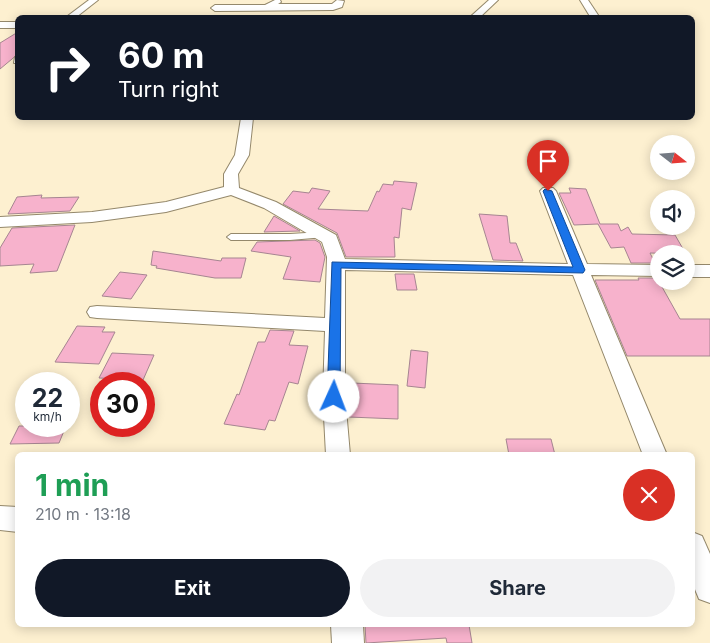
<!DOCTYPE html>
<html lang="en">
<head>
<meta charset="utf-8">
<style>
	:root { --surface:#fff; --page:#f2f2f3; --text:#1f2937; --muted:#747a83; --accent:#111827 }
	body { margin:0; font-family:Inter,sans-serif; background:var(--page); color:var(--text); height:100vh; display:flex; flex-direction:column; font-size:19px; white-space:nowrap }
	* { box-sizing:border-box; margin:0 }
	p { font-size:16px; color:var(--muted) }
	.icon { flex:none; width:28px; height:28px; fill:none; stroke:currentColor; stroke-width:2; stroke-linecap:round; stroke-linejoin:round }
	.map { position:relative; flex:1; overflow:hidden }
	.details { position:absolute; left:15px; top:452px; width:680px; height:175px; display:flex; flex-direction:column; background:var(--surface); border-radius:8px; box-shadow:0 2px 12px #0003 }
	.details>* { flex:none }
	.guide { position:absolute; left:15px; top:15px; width:680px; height:105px; border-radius:8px; box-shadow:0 2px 12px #0003; background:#111827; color:#fff; overflow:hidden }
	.needle { width:32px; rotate:107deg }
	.fabs { position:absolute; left:650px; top:135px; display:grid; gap:10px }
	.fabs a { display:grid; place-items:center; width:45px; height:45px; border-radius:50%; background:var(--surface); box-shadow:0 2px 12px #0003; font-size:25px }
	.speed { position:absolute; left:15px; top:372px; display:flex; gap:10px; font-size:25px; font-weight:700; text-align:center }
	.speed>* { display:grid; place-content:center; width:65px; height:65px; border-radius:50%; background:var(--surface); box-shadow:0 2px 12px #0003; line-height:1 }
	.speed small { font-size:12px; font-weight:400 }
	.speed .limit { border:8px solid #d22; background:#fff; color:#111 }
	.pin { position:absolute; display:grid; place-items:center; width:42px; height:42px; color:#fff; margin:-51px -21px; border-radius:50% 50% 50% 0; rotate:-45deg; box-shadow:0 0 5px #0007 }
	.pin .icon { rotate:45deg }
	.me { position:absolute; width:55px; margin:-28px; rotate:2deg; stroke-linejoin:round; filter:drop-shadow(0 0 4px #0008) }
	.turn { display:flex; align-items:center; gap:18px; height:105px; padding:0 20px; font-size:22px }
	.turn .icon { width:65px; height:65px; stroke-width:2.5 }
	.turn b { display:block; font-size:35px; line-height:42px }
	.round { display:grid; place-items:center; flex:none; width:52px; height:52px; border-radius:26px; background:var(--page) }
	.summary { display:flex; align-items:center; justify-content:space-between; height:85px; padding:0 20px }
	h1 { font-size:30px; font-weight:700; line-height:38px; color:#1e9e55 }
	.primary-button { display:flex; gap:10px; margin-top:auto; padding:10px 20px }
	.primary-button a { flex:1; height:58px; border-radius:30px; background:var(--accent); color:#fff; font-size:20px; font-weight:700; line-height:58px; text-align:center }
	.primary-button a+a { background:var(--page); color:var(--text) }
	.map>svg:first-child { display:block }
	.building { fill:#f7b2cc; stroke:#a68591 }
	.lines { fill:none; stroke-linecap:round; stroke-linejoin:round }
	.lane-casing { stroke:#94886b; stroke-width:2 }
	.street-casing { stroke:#94886b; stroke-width:2 }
	.lane { fill:#fff; fill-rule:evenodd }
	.street { fill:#fff; fill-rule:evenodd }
	.route { fill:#1a73e8; stroke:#114b97 }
</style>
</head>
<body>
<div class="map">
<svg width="710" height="643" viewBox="0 0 710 643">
	<rect width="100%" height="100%" fill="#fdf0d0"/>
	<g class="building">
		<path d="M18,32v22l-18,15v-26z"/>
		<path d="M394,181l23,2 -6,27 -9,-2 -3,30 -5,-1 1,20h-49l-9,-24 -54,-29 10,-13 16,2 3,-5 18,3 -12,18 50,2 9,-20 2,1 4,-8 10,1z"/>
		<path d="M569,188l17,1 14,35h18l3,7 7,-4 4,7 43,1 11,19 -36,-1 5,10h-24l-7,-16 -13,1 -13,-24 -24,1 -15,-32h12z"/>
		<path d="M42,195l-1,3 38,-1 -9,14 -62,3 9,-17z"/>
		<path d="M479,214l28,2 3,27h6l7,18 -30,-1z"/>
		<path d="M274,216l26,15 -36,1z"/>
		<path d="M75,225l-18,46 -27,2 4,-9 -34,2v-18l12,-20z"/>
		<path d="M315,240l5,3 5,14 -5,25 -37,-3 8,-22 -40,-6 6,-9z"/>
		<path d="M153,251l68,10 1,-3h24l-5,20h-26l-59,-10 1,-2 -6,-1z"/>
		<path d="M120,272l27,3 -16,24 -29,-3z"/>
		<path d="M395,274h19l3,16h-20z"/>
		<path d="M638,278h19l23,41h30v37h-83l-32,-76h44z"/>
		<path d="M77,326l28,1 -3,5h13l-16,32 -44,-2z"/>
		<path d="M270,330l24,1 -5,14 19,1 -10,38 -9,-2 -14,39 -6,-1 -4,10 -41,-6 13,-30 2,1 19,-53h7z"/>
		<path d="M411,350l17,2 -3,36 -18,-2z"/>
		<path d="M112,353l42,2 -11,25 -44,-2z"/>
		<path d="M352,383l46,2v34l-49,-2z"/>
		<path d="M19,426h47l-7,17 -49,1z"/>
		<path d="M506,439h45l4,16h-46z"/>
		<path d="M365,625h104l3,18h-25l-1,-5 -80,5z"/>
	</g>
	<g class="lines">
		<defs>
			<g id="lane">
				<path d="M18,56v7h-4l1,-6z"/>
				<path d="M322,232l3,1v4l-35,3h-59l-4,-3 4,-3h59z"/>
			</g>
			<g id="street">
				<path d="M89,0h9l-23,18h-10z"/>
				<path d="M275,0h5l1,2 -3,2h54l5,-4 7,1 -2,6 -9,3 -118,1 -4,-3 4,-3h50z"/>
				<path d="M489,0h9l-19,18h-10z"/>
				<path d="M580,0h8l12,18h-9z"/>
				<rect x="0" y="22" width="18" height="6"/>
				<path d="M241,118h12l-4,37 -11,19 1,14 37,14 60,33 9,24 223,5 -28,-73 3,-3h10l3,3 31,73 72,1v11l-68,-1 76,180h-24l-70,-180 -228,-5v127l5,58h-24l-3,-58 2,-66 -228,-13 -7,-1 -3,-5 3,-5 7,-1 228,12 2,-61 -5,-15 -58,-34 -33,-13 -65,17 -74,10 -92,5v-10l92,-5 74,-10 58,-15v-13l11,-19z"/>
				<rect x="686" y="265" width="24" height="12"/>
				<path d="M0,506l18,1v25l-18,-2z"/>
				<path d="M692,532l10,4 8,18v49l-11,-4 -7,-17z"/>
				<path d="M331,625h32l1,18h-32z"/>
			</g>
		</defs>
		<use href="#lane" class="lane-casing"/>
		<use href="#street" class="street-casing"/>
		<use href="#lane" class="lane"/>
		<use href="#street" class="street"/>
	</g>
	<path class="route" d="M545,189l7,2 33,79 -2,3 -242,-5 -1,129 -2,4h-9l-2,-4 5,-135 241,5 -30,-76z"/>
</svg>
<div class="fabs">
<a><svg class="needle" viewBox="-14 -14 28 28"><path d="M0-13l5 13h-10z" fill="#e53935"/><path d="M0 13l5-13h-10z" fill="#747a83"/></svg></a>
<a><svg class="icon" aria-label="sound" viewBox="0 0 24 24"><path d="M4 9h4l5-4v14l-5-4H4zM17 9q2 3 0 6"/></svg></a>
<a><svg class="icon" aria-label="layers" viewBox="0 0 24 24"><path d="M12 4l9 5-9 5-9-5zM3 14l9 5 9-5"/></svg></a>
</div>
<div class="speed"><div>22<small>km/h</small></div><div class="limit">30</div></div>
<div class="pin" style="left:548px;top:191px;background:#d93025"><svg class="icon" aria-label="arrive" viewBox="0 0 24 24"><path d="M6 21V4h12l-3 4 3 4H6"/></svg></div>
<svg class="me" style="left:334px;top:397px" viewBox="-20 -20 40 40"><circle r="19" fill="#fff"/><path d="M0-13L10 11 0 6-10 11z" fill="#1a73e8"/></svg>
<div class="guide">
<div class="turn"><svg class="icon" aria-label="right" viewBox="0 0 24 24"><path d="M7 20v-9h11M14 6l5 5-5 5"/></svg><div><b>60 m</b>Turn right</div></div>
</div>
<section class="details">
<div class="summary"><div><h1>1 min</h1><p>210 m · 13:18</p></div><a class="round" style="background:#d93025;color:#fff"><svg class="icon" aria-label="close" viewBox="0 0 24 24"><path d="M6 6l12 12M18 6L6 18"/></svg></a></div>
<div class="primary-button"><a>Exit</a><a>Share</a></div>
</section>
</div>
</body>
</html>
